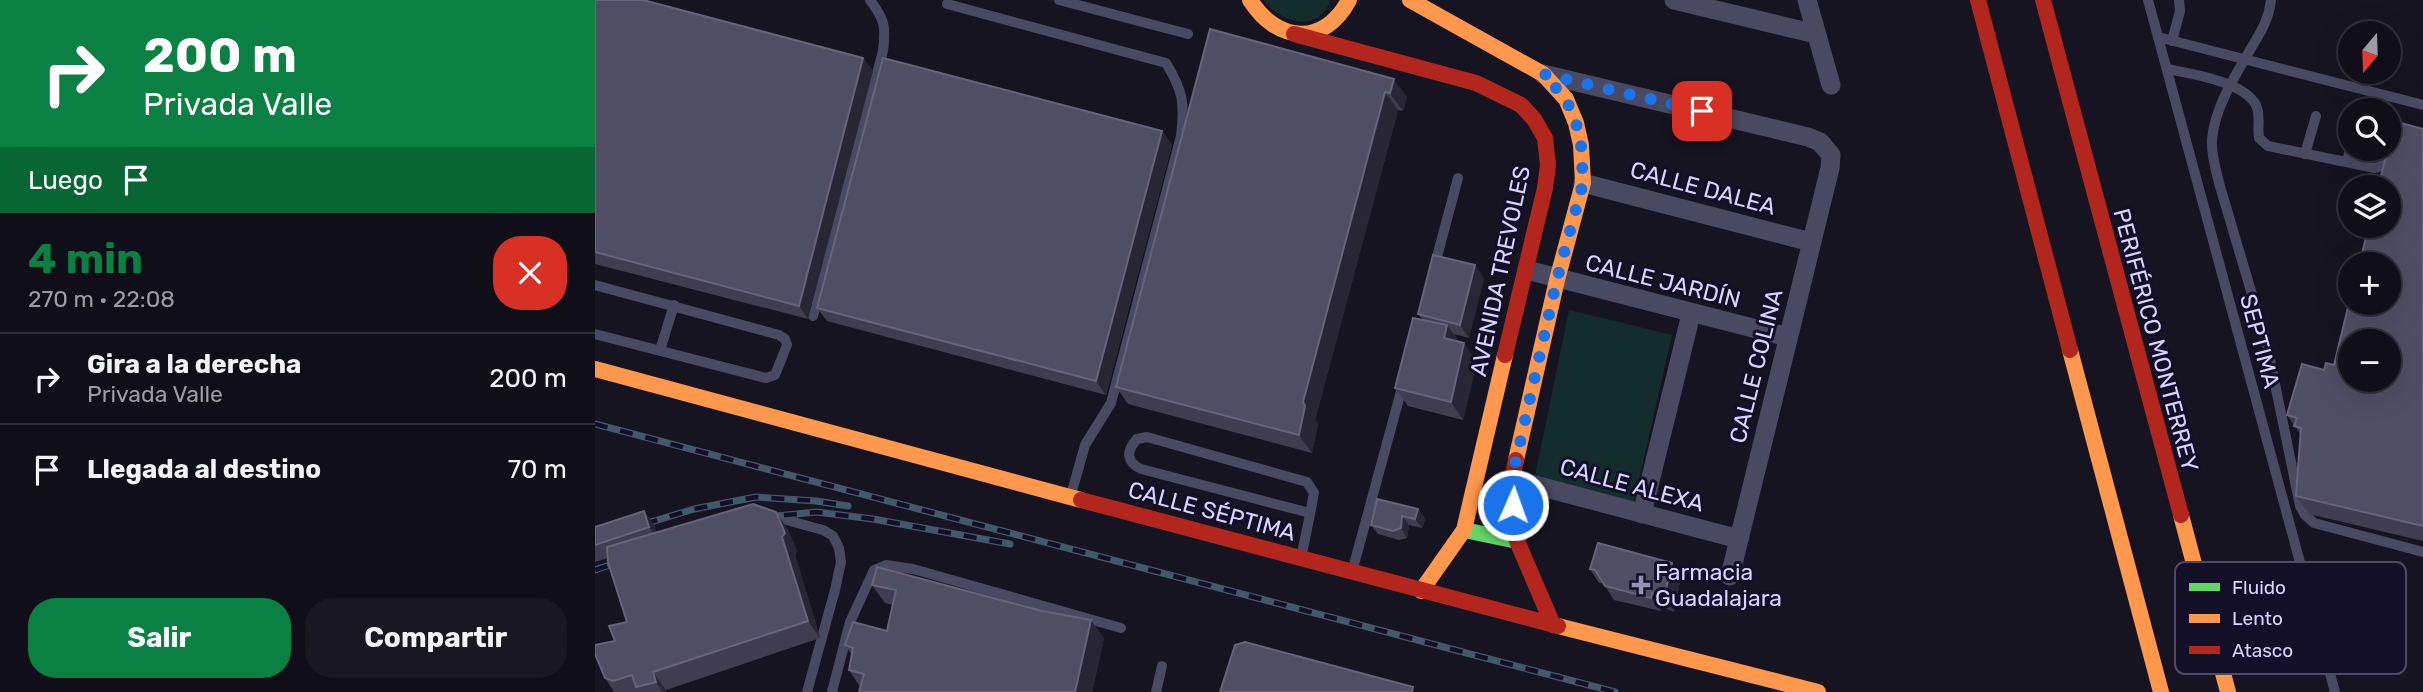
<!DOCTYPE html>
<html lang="es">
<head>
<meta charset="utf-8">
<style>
	:root { --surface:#100f19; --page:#191822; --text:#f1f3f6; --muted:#9c9ca2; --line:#302f38; --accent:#0b8043 }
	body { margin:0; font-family:Rubik,sans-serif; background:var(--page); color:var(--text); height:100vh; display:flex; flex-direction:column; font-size:26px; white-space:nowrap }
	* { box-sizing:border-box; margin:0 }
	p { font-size:23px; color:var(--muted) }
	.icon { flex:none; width:38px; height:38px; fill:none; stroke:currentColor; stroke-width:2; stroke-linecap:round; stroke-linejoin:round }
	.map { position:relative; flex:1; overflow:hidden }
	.side { display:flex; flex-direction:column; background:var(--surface); width:595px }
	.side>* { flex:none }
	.banner { background:#0b8043; color:#fff; overflow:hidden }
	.needle { width:46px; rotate:199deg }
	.buttons { position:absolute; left:1743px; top:21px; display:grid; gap:14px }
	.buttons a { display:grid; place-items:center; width:63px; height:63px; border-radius:50%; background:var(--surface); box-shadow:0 7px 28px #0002,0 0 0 2px var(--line); font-size:35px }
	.pin { position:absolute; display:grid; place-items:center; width:60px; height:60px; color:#fff; margin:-30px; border-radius:14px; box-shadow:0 4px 10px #0006 }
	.me { position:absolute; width:77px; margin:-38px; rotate:2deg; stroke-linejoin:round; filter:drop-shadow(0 0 5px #0008) }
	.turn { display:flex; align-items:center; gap:24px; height:147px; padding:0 28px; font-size:32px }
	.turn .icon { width:91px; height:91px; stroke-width:2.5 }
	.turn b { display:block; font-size:49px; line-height:60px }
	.then { display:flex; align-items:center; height:66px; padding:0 28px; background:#0003; gap:14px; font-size:26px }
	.round { display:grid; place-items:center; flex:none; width:74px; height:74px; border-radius:28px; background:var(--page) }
	.overview { display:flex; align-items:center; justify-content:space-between; height:119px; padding:0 28px }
	h1 { font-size:42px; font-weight:700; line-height:52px; color:var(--accent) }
	.action { display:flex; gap:14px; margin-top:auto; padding:14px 28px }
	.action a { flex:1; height:80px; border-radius:28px; background:var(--accent); color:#fff; font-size:28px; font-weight:700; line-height:80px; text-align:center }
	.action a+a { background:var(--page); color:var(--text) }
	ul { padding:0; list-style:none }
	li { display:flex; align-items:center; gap:21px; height:91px; padding:0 28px; border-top:2px solid var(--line) }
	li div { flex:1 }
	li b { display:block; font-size:26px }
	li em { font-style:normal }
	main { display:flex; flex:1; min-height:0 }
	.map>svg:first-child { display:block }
	.green { fill:#132c2d }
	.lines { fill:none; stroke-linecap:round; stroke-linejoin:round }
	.lane { stroke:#4a4962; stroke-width:10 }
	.street { stroke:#4a4962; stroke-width:19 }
	.fast { stroke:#63d668; stroke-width:16 }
	.slow { stroke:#ff974d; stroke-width:16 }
	.jam { stroke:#b3261e; stroke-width:16 }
	.rail-casing { stroke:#43596b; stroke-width:7 }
	.rail { stroke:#130f26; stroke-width:4.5; stroke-dasharray:13; stroke-linecap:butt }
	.wall { fill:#403d50 }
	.shaded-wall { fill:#282635 }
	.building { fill:#504e63; stroke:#66637b; stroke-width:2; fill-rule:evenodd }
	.route { stroke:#1a73e8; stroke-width:12; stroke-dasharray:0 21.6 }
	.poi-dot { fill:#9591b1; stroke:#130f26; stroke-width:2.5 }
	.labels { text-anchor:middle; stroke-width:6; stroke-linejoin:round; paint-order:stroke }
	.street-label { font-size:23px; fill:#d9d4ff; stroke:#130f26 }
	.poi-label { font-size:23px; fill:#d9d4ff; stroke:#130f26; text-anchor:start }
	.key { fill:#130f26; stroke:#4e4a67; stroke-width:2 }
	.key-label { font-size:19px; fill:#d9d4ff }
</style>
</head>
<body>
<main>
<section class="side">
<div class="banner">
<div class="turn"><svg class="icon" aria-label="right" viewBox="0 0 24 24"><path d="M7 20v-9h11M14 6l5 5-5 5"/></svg><div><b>200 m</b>Privada Valle</div></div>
<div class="then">Luego<svg class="icon" aria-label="arrive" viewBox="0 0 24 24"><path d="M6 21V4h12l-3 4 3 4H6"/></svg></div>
</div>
<div class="overview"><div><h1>4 min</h1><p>270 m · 22:08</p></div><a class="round" style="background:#d93025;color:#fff"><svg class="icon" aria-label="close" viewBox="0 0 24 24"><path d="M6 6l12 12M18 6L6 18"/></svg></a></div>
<ul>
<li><svg class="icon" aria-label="right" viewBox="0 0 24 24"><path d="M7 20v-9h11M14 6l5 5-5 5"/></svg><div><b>Gira a la derecha</b><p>Privada Valle</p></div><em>200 m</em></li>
<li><svg class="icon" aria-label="arrive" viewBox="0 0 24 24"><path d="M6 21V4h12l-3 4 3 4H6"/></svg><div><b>Llegada al destino</b></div><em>70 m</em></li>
</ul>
<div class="action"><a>Salir</a><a>Compartir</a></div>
</section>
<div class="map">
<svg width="1828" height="692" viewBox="0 0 1828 692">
	<rect width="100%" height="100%" fill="#161421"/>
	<g class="green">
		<path d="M668,0h68c-13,34 -50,23 -68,0z"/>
		<path d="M974,310l103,25 -38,167 -99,-26z"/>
	</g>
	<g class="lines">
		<g class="lane">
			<path d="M464,0l129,34"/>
			<path d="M1553,0l187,692"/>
			<path d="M1676,0c-2,20 -11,33 -21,50 -15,26 -36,59 -38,90 -1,15 4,29 7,43l48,162 33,161 5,9 9,8 109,29"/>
			<path d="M352,4l219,59c17,28 19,40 15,73l-70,267 -26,42 -14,50"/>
			<path d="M1563,37l265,68"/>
			<path d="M1577,41l8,-30 -1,-11"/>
			<path d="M1572,69c24,5 76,12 89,36 5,10 1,23 3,33l9,8 107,22 4,-1 7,-18"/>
			<path d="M1710,154l11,-38"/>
			<path d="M1752,162l3,-13"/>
			<path d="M839,268l24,-90"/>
			<path d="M0,285l184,50 6,4 2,6 -12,30 -9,3 -171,-44"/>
			<path d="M218,316l70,-265c3,-24 2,-31 -13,-51"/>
			<path d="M65,350l14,-45"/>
			<path d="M173,515l55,15 10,6 6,12 2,14 -6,28 -28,102"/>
			<path d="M706,557c5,-21 9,-43 13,-64l-7,-11 -160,-45 -10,2c-11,12 -11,23 4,30l169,44"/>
			<path d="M757,572l51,-188"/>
			<path d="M237,692l18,-70 24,-52 12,-5 27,4 208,59"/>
			<path d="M561,692l6,-26"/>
		</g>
		<g class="street">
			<path d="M1079,0l142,34"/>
			<path d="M1212,0l24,85"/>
			<path d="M948,74l265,63 12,5 11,13 -1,13 -100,408"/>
			<path d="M988,183l228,59"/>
			<path d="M932,270l261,67"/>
			<path d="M917,479l227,60"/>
			<path d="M1047,514l49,-200"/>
		</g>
		<path class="fast" d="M869,530l53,11"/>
		<g class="slow">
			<path d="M655,0c27,43 74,47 99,0"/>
			<path d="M815,0l133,74 23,25 10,24 5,22 2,38 -26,97 -41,180"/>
			<path d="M1475,350l91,342"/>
			<path d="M0,369l486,131"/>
			<path d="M1586,515l47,177"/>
			<path d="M826,591l43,-61 41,-175"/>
			<path d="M963,626l260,66"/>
		</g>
		<g class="jam">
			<path d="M1383,0l92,350"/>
			<path d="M1448,0l138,515"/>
			<path d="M699,34l182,49 45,22 13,14 11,19 3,27 -3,23 -40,167"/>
			<path d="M921,460l-4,19 5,62 36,84"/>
			<path d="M486,500l477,126"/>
		</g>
		<defs>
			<g id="rail">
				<path d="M0,424l1020,268"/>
				<path d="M163,518l58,-6 57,7 137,25"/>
				<path d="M0,539l99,-30 62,-12 60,4 32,5"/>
				<path d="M0,570l33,-11"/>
			</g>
		</defs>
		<use href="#rail" class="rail-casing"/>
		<use href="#rail" class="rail"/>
	</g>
	<g class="wall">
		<path d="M0,0l268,58 10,13 -65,248 -213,-55z"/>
		<path d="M615,29l197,68 -4,14 -5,-1 -83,310 3,4 -6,29 -184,-49 -12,-17z"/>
		<path d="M1828,129v412l-114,-27 -13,-18 5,-61 -14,-20 37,-45 10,-5 26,-104z"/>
		<path d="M567,131l10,14 -66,250 -279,-74 -10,-13z"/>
		<path d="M889,278l-15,60 -15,-4 5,8 18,19 -14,59 -55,-14 -13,-18 27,-69 -4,-5z"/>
		<path d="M823,509l7,10 -3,9 -13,-3 -2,13 -8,2 -21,-6 -7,-9z"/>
		<path d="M49,511l10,14 2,7 132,-2 9,21 -2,4 25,83 -154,52v2h-52l-9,-14 10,-37 12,-19 -19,-64 -13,4v-35z"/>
		<path d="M995,569l91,8 -7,35 -12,-5 -1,4 -47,-11 -11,-17h-4z"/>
		<path d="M277,585l232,53 -12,54h-233l1,-5 -11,-17 3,-15 -7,-10 42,-14 6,-26 -8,-2z"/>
	</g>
	<g class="shaded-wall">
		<path d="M268,58l10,13 -65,248 -9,-13z"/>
		<path d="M799,79l13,18 -4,14 -13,-18z"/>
		<path d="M790,92l13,18 -83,310 3,4 -6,29 -13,-18 4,-33z"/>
		<path d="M567,131l10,14 -66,250 -10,-14z"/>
		<path d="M880,265l9,13 -15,60 -9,-13z"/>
		<path d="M852,325l13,18 -16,-5z"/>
		<path d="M869,343l13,18 -14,59 -12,-18z"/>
		<path d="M823,509l7,10 -3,9 -7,-9z"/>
		<path d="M49,511l10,14 5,16 -10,-14z"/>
		<path d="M181,512l12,18 9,21 -2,4 25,83 -12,-17 -26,-84z"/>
		<path d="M807,516l7,9 -2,13 -6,-10z"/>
		<path d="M1077,563l9,14 -7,35 -10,-14z"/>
		<path d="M1057,593l10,14 -1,4 -10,-13z"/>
		<path d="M496,620l13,18 -12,54h-17z"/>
		<path d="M58,672l13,18v2h-3l-7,-10z"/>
	</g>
	<g class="building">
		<path d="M0,0h48l220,58 -64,248 -204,-54z"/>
		<path d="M615,29l184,50 -4,14 -5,-1 -82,310 2,4 -6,29 -183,-48z"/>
		<path d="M288,58l279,73 -66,250 -279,-73z"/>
		<path d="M1799,121l29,8v397l-127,-30 5,-68 -7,-2 3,-8 -10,-3 15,-51 22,6 2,-7 8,2 16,-66v4h39v-39h-33l1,-3h3l9,-35h20v-39h-11l10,-38h1v-5zM1755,341h39v39h-39z"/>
		<path d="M838,255l42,10 -15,60 -42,-11z"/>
		<path d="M818,318l34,7 -3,13 20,5 -13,59 -56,-14z"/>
		<path d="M782,499l41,10 -3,10 -13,-3 -1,12 -8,3 -22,-6z"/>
		<path d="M158,504l23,8 9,21 -3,4 26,84 -155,51 3,10 -20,5 -4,-12 -19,6 -8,-3 -10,-24v-9l20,-4 -6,-15 18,-4 -19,-60 -1,-15z"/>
		<path d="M49,511l5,16 -54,18v-18z"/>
		<path d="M1003,543l74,20 -8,35 -12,-5 -1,5 -46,-12 -10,-16 -5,-1z"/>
		<path d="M282,567l165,44 49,9 -16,72h-216l5,-18 -15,-4 4,-22 -8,-3 8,-23 34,9 9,-41 -24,-5z"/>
		<path d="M650,642l168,45 -1,5h-192l15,-47z"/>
	</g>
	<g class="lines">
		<path class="route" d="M918,505l-1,-27 45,-199 26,-96 -2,-38 -5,-22 -10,-24 -23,-25 159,37"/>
	</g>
	<path class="poi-dot" d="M1042.5 574.5h7v7h7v7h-7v7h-7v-7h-7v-7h7z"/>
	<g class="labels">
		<g class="street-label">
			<text transform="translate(1108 188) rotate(15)" y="8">CALLE DALEA</text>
			<text transform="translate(905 271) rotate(-78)" y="8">AVENIDA TREVOLES</text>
			<text transform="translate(1068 281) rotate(14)" y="8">CALLE JARDÍN</text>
			<text transform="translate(1561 340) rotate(75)" y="8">PERIFÉRICO MONTERREY</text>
			<text transform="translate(1665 341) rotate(75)" y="8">SEPTIMA</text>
			<text transform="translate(1161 366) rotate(-76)" y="8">CALLE COLINA</text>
			<text transform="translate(1037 485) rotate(15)" y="8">CALLE ALEXA</text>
			<text transform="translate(617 511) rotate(15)" y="8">CALLE SÉPTIMA</text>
		</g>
		<g class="poi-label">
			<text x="1060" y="580">Farmacia<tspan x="1060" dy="26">Guadalajara</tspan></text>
		</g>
	</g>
	<rect x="1580" y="562" width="231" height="112" rx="10" class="key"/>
	<rect x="1594" y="583" width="31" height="8" fill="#63d668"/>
	<rect x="1594" y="614" width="31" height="9" fill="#ff974d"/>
	<rect x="1594" y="646" width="31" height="8" fill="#b3261e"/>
	<g class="key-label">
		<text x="1637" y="594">Fluido</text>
		<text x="1637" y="625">Lento</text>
		<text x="1637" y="657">Atasco</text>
	</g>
</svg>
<div class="buttons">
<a><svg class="needle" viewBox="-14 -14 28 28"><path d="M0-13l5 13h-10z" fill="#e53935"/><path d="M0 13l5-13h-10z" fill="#9c9ca2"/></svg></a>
<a><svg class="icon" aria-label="search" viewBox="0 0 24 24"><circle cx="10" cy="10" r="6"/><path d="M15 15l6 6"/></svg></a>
<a><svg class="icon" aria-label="layers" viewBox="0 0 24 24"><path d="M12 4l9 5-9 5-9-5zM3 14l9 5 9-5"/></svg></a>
<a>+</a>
<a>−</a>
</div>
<div class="pin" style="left:1107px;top:111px;background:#d93025"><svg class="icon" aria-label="arrive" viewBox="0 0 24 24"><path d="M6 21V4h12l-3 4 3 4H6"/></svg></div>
<svg class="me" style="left:918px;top:505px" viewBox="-20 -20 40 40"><circle r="17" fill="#1a73e8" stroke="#fff" stroke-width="3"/><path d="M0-11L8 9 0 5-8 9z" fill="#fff"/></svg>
</div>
</main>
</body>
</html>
